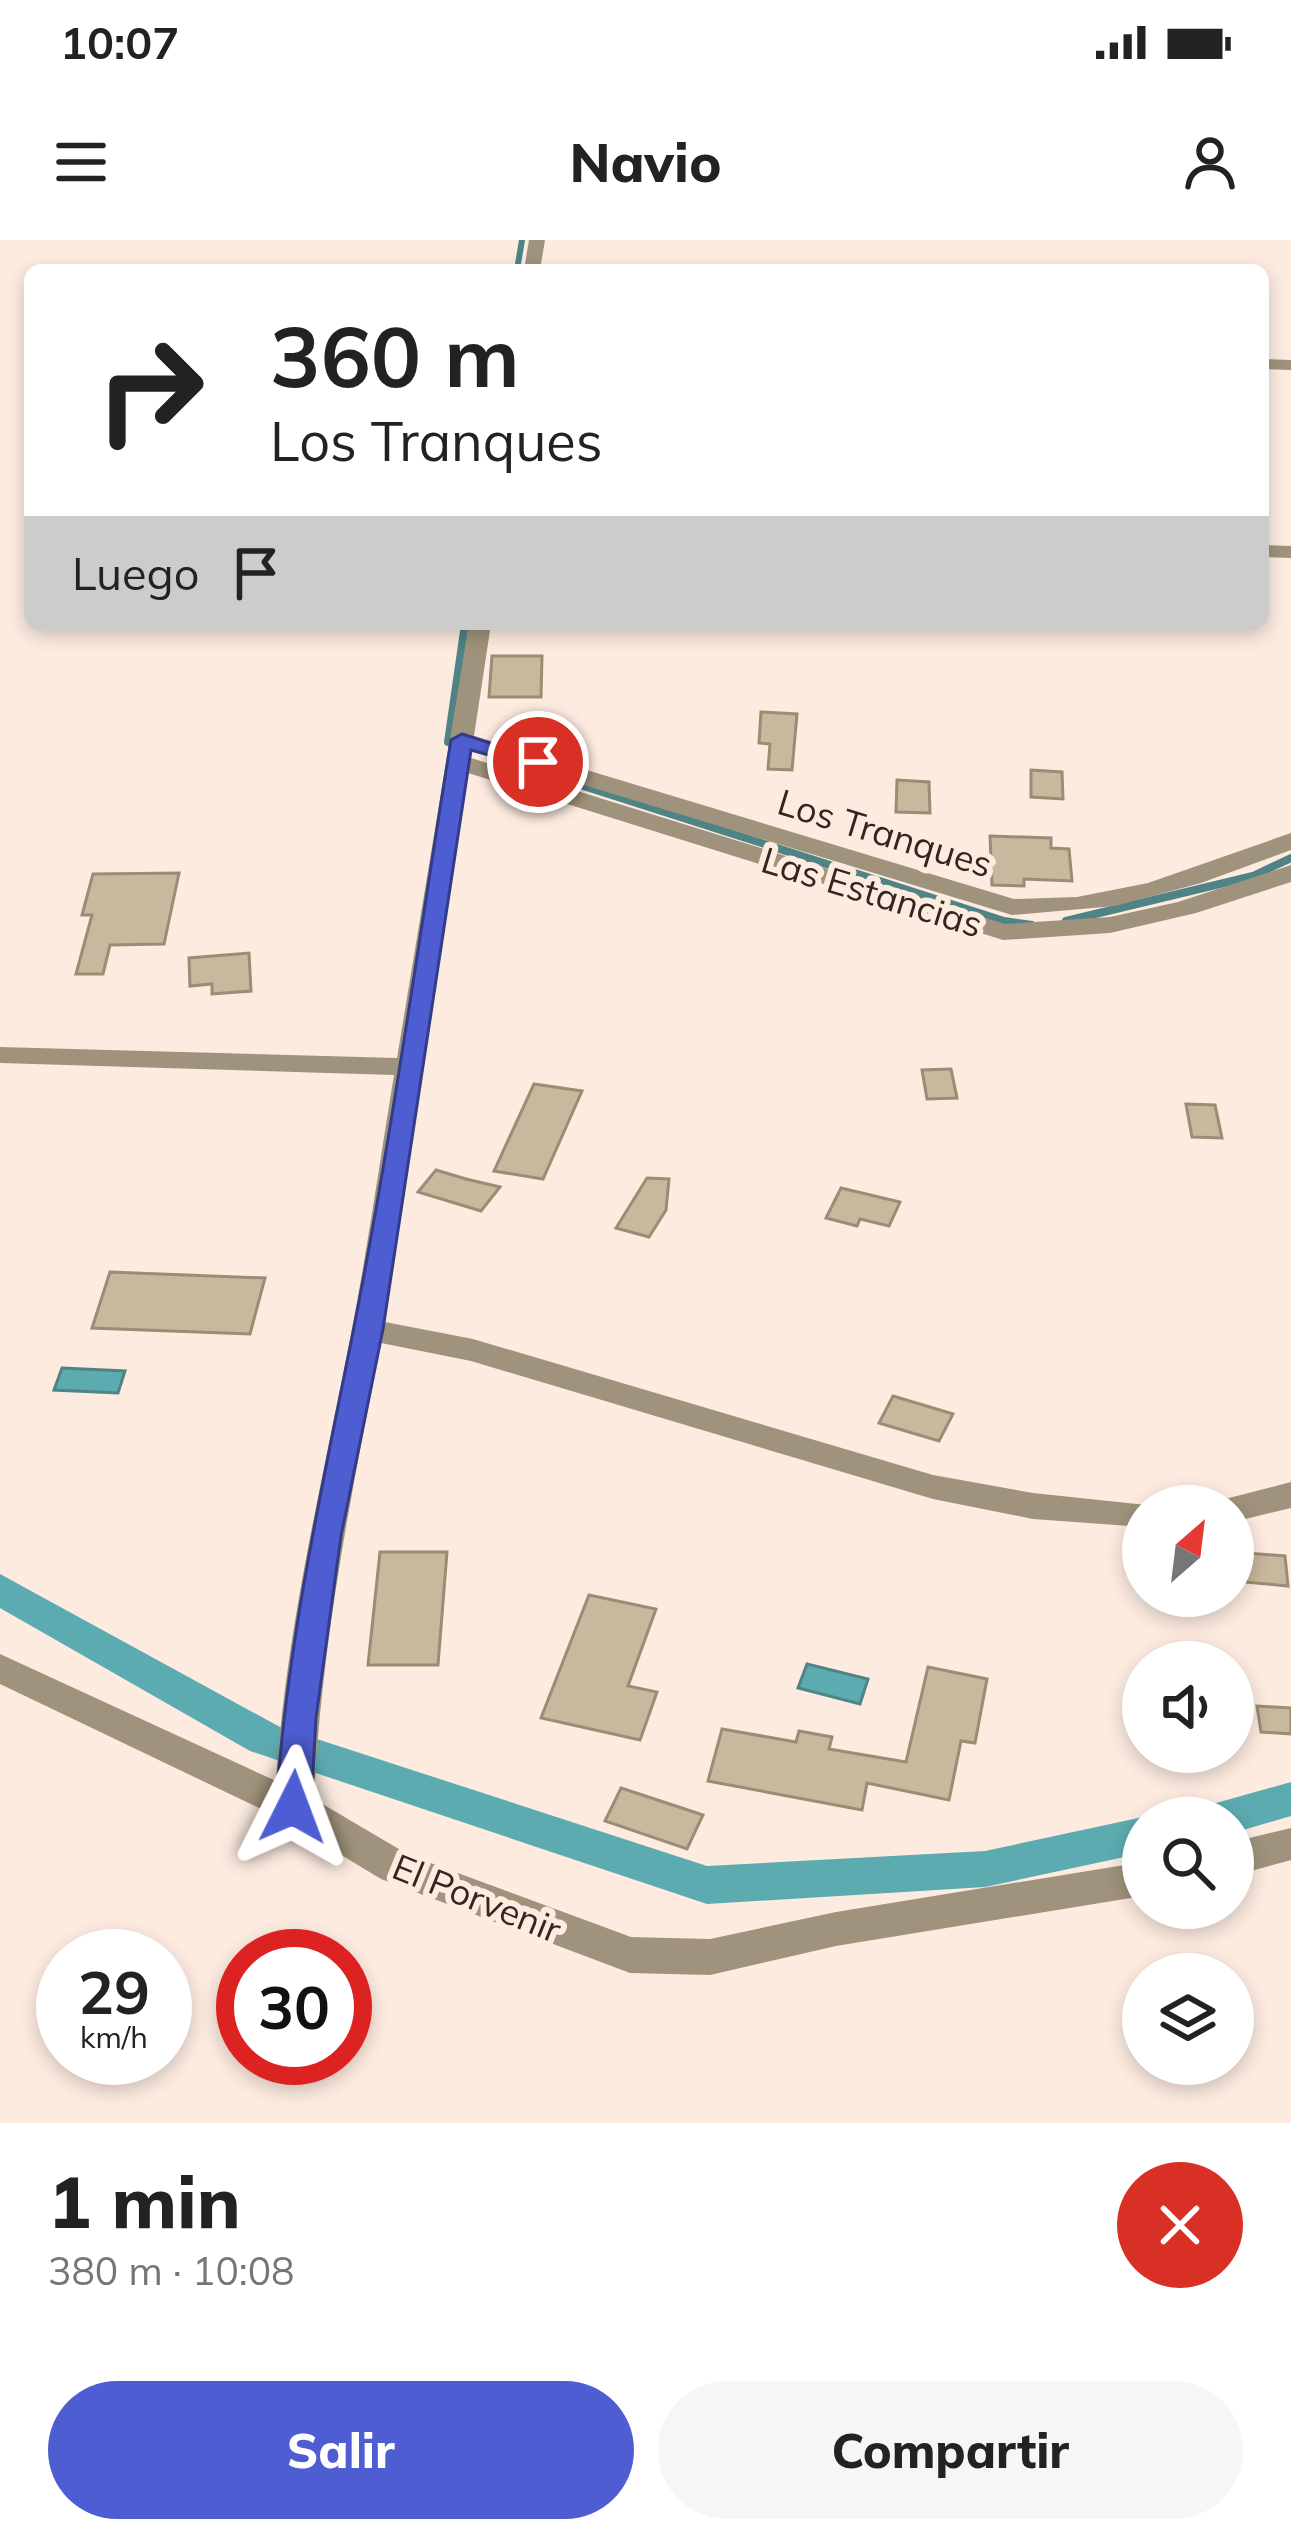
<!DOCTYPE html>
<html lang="es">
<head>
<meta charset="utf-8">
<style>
	:root { --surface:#fff; --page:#f6f6f6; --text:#222; --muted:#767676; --accent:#4e5dd2 }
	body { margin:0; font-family:Mulish,sans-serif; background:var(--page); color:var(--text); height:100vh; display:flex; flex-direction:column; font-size:45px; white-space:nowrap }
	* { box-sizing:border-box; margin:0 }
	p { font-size:39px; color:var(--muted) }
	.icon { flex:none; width:66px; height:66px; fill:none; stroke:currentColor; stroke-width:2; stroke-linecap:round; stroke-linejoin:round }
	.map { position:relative; height:1883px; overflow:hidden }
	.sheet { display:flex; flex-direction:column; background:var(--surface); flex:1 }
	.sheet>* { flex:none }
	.hud { position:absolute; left:24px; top:24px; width:1245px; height:366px; border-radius:18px; box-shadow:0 6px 18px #0003; background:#fff; color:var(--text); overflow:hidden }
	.needle { width:78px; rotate:28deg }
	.tools { position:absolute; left:1122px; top:1245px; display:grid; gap:24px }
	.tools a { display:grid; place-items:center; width:132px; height:132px; border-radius:50%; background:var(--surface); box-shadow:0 6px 18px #0003; font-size:60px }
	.speed { position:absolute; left:36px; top:1689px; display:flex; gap:24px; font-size:60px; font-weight:700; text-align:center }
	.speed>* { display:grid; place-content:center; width:156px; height:156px; border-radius:50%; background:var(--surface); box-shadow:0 6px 18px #0003; line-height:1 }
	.speed small { font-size:30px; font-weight:400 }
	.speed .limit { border:18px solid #d22; background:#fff; color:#111 }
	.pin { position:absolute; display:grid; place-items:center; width:102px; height:102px; color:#fff; margin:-51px; border:6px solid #fff; border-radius:50%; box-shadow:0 3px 12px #0007 }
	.me { position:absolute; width:132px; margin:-66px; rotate:3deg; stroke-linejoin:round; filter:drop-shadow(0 0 9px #0008) }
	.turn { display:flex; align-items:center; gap:42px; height:252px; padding:0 48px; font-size:54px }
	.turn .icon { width:156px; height:156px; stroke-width:2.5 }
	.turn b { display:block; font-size:84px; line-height:102px }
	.then { display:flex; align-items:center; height:114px; padding:0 48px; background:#0003; gap:24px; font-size:45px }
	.round { display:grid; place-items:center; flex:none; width:126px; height:126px; border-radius:63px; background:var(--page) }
	.overview { display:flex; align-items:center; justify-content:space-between; height:204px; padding:0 48px }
	h1 { font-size:72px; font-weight:800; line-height:90px }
	.primary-button { display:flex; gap:24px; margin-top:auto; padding:24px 48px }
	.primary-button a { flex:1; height:138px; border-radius:72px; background:var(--accent); color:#fff; font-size:48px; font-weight:800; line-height:138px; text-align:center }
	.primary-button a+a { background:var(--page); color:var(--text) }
	.status { display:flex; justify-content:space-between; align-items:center; height:84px; padding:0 60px; background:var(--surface); direction:ltr }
	.status svg { height:33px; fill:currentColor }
	header { display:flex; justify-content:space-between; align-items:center; height:156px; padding:0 48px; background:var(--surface); font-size:54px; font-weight:800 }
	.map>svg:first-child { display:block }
	.water { fill:#5cabb0; stroke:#4f8385; stroke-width:3 }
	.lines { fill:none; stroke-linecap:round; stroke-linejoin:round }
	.stream-far1 { stroke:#4f8385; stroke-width:6 }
	.stream { stroke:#4f8385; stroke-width:8 }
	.canal { fill:#5cabb0; fill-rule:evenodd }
	.building { fill:#c8b89d; stroke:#9b8c73; stroke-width:3 }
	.minor { fill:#a0937d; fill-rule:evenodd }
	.route { fill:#4e5dd2; stroke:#333c88; stroke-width:3 }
	.labels { text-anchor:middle; stroke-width:12; stroke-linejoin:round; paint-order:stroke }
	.street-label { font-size:36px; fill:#322720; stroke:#fdebe0 }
</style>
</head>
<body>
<div class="status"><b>10:07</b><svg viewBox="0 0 49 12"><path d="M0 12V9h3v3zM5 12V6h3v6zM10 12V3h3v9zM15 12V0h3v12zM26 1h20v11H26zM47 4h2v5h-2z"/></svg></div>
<header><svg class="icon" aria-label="menu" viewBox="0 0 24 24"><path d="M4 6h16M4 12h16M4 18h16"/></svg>Navio<svg class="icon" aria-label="person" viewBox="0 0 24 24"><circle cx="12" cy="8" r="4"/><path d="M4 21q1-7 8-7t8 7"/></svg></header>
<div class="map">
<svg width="1291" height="1883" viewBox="0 0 1291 1883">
	<rect width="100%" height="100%" fill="#fdebe0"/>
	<g class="water">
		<path d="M62,1128l63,3 -7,22 -64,-3z"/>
		<path d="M807,1424l61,15 -8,25 -62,-16z"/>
	</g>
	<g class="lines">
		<path class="stream-far1" d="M517,30l5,-30"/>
		<g class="stream">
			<path d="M459,506l-11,-4 17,-118"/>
			<path d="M509,522l495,159 28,4"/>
			<path d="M1066,681l187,-45 38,-18"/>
		</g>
		<g class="canal">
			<path d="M0,1334l280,153 427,139 278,-15 158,-34v36l-158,34 -278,17 -457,-153 -250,-143z"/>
			<path d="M1291,1542v34l-58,17v-15h-31l7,-13z"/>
		</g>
	</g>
	<g class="building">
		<path d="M492,416h50l-1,41h-52z"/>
		<path d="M761,472l36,2 -5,56 -24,-1 2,-25 -11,-1z"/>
		<path d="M1031,530l31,2 1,27 -32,-2z"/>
		<path d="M897,540l32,2 1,31 -34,-1z"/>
		<path d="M990,596l61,2v10l18,1 3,32 -48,-2v7l-32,-1z"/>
		<path d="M179,633l-15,71 -54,1 -7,29h-27l16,-59h-10l11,-41z"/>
		<path d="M249,713l2,38 -39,3v-10l-22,2 -1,-28z"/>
		<path d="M951,829l6,29 -30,1 -5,-29z"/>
		<path d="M534,844l48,7 -39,88 -49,-8z"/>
		<path d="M1186,864l29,1 7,33 -30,-1z"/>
		<path d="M436,930l30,9 34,8 -19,24 -63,-19z"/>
		<path d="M647,938l22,1 -3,31 -17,27 -33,-9z"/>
		<path d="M841,948l59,14 -11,24 -29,-7 -3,7 -31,-8z"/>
		<path d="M110,1032l155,6 -15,56 -158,-6z"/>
		<path d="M893,1156l60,18 -14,27 -60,-18z"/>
		<path d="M380,1312h67l-9,113h-70z"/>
		<path d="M1233,1312l52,4 3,30 -55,-5z"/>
		<path d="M589,1355l67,14 -28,77 29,6 -17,48 -99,-22z"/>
		<path d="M928,1427l59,12 -12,64 -14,-2 -12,59 -82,-17 -5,27 -154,-29 14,-52 74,13 3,-11 33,6 -3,12 77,13z"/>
		<path d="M1257,1466l34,2v26l-30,-2z"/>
		<path d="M621,1548l82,27 -16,34 -82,-28z"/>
	</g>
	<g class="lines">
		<g class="minor">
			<path d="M529,0h16l-5,30h-16z"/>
			<path d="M1263,119l28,1v10l-28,-1z"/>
			<path d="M1263,305l28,1v12l-28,-1z"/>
			<path d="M469,384h22l-17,112 540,163 63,-2 71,-14 143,-50v17l-90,33 -86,23 -103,9 -540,-164 -1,7 534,166 105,-7 68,-15 113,-37v17l-95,31 -86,20 -107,7 -535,-167 -83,549 88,17 460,136 100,18 123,13h-13v21l-110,-8 -100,-20 -462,-138 -90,-18c-30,151 -60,302 -67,456l95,56 222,82 79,2 126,-27 307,-50v34l-307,50 -126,29 -80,-2 -249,-94 -101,-61 -280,-134v-30l276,127c10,-154 47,-301 76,-452 16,-84 28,-169 42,-254l-394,-12v-16l397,11z"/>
			<path d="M1291,1242v26l-58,14v-16h-16l4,-6z"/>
			<path d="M1291,1588v32l-58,16v-34z"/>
		</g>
	</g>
	<path class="route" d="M462,494l87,28 -11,7 -67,-19 -88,579 -42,207 -25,182 -5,89 -5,10 -13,5 -12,-5 -5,-10c11,-164 45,-314 77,-475 39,-196 66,-395 98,-592z"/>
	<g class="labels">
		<g class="street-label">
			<text transform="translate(885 593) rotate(17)" y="13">Los Tranques</text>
			<text transform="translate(872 652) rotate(17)" y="13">Las Estancias</text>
			<text transform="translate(477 1658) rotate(22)" y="13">El Porvenir</text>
		</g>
	</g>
</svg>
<div class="tools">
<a><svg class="needle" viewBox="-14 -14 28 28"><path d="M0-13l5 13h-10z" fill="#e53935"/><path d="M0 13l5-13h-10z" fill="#767676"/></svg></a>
<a><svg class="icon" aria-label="sound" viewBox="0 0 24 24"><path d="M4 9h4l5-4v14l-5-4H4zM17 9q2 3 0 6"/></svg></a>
<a><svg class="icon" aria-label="search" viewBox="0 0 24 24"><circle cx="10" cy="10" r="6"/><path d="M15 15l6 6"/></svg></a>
<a><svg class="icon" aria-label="layers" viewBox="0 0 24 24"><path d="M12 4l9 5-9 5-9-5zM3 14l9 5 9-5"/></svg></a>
</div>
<div class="speed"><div>29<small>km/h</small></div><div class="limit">30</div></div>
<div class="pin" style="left:538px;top:522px;background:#d93025"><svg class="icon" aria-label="arrive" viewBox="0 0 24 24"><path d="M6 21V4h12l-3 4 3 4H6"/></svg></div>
<svg class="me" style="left:293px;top:1567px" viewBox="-20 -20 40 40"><path d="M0-17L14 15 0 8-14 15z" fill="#4e5dd2" stroke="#fff" stroke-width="4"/></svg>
<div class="hud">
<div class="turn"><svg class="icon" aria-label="right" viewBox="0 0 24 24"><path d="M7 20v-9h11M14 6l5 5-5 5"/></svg><div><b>360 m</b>Los Tranques</div></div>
<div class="then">Luego<svg class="icon" aria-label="arrive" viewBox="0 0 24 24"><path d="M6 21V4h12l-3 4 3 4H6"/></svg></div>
</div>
</div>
<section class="sheet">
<div class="overview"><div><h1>1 min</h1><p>380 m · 10:08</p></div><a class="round" style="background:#d93025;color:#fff"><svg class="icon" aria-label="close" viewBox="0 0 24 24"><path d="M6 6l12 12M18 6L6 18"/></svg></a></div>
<div class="primary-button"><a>Salir</a><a>Compartir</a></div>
</section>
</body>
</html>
